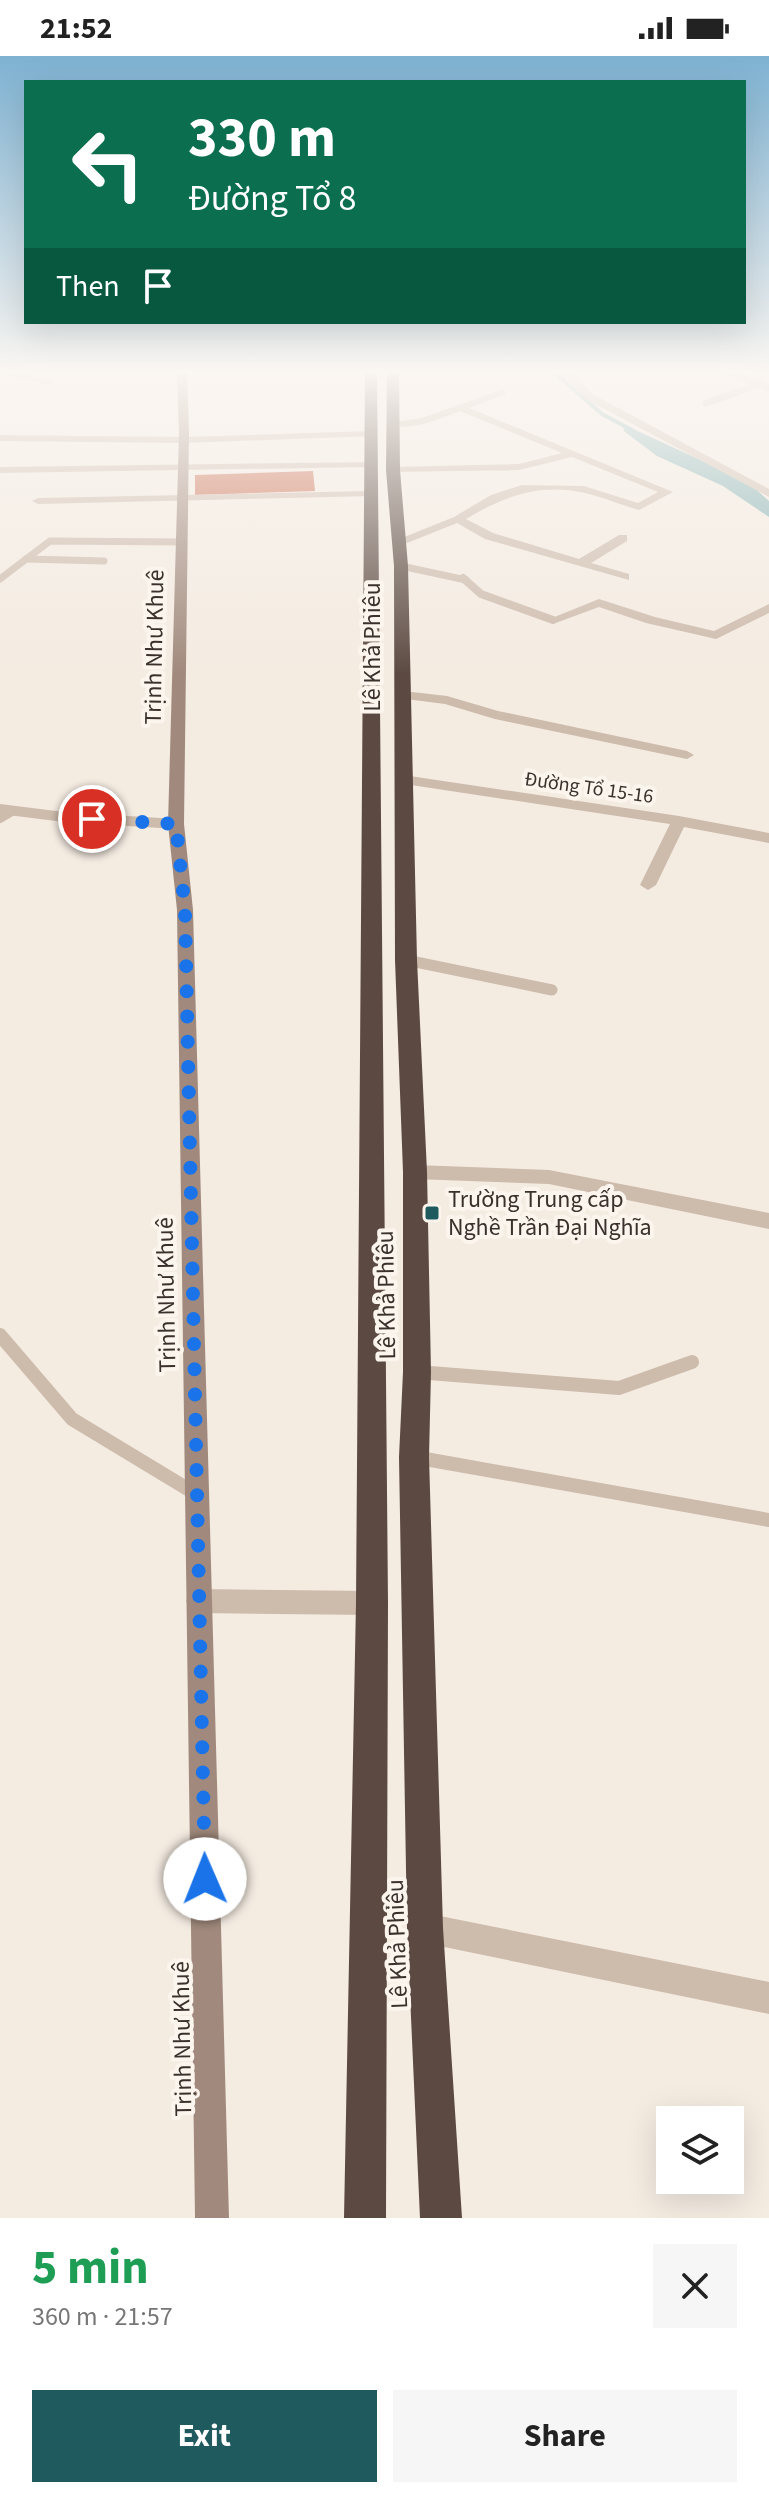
<!DOCTYPE html>
<html lang="en">
<head>
<meta charset="utf-8">
<style>
	:root { --surface:#fff; --page:#f6f6f6; --text:#222; --muted:#767676; --accent:#1f5a5e }
	body { margin:0; font-family:"Source Sans 3",sans-serif; background:var(--page); color:var(--text); height:100vh; display:flex; flex-direction:column; font-size:30px; white-space:nowrap }
	* { box-sizing:border-box; margin:0 }
	p { font-size:26px; color:var(--muted) }
	.icon { flex:none; width:44px; height:44px; fill:none; stroke:currentColor; stroke-width:2; stroke-linecap:round; stroke-linejoin:round }
	.map { position:relative; height:2162px; overflow:hidden }
	.drawer { display:flex; flex-direction:column; background:var(--surface); flex:1 }
	.drawer>* { flex:none }
	.guide { position:absolute; left:24px; top:24px; width:722px; height:244px; border-radius:0px; box-shadow:0 8px 32px #0002; background:#0b6e4f; color:#fff; overflow:hidden }
	.tools { position:absolute; left:656px; top:2050px; display:grid; gap:16px }
	.tools a { display:grid; place-items:center; width:88px; height:88px; border-radius:0px; background:var(--surface); box-shadow:0 8px 32px #0002; font-size:40px }
	.pin { position:absolute; display:grid; place-items:center; width:68px; height:68px; color:#fff; margin:-34px; border:4px solid #fff; border-radius:50%; box-shadow:0 2px 8px #0007 }
	.me { position:absolute; width:88px; margin:-44px; rotate:359deg; stroke-linejoin:round; filter:drop-shadow(0 0 6px #0008) }
	.turn { display:flex; align-items:center; gap:28px; height:168px; padding:0 32px; font-size:36px }
	.turn .icon { width:104px; height:104px; stroke-width:2.5 }
	.turn b { display:block; font-size:56px; line-height:68px }
	.then { display:flex; align-items:center; height:76px; padding:0 32px; background:#0003; gap:16px; font-size:30px }
	.round { display:grid; place-items:center; flex:none; width:84px; height:84px; border-radius:0px; background:var(--page) }
	.head { display:flex; align-items:center; justify-content:space-between; height:136px; padding:0 32px }
	h1 { font-size:48px; font-weight:700; line-height:60px; color:#1e9e55 }
	.button { display:flex; gap:16px; margin-top:auto; padding:16px 32px }
	.button a { flex:1; height:92px; border-radius:0px; background:var(--accent); color:#fff; font-size:32px; font-weight:700; line-height:92px; text-align:center }
	.button a+a { background:var(--page); color:var(--text) }
	.status { display:flex; justify-content:space-between; align-items:center; height:56px; padding:0 40px; background:var(--surface); direction:ltr }
	.status svg { height:22px; fill:currentColor }
	.map>svg:first-child { display:block }
	.water { fill:#7fb0b2 }
	.lines { fill:none; stroke-linecap:round; stroke-linejoin:round }
	.stream { stroke:#7fb0b2; stroke-width:4 }
	.building { fill:#c8694b }
	.lane-far3 { stroke:#cdbbac; stroke-width:7 }
	.lane-far2 { stroke:#cdbbac; stroke-width:8 }
	.lane-far1 { stroke:#cdbbac; stroke-width:11 }
	.lane { stroke:#cdbbac; stroke-width:14 }
	.street { fill:#cdbbac; fill-rule:evenodd }
	.secondary { fill:#a18a7d; fill-rule:evenodd }
	.highway { fill:#5c4a42; fill-rule:evenodd }
	.route { stroke:#1a73e8; stroke-width:14; stroke-dasharray:0 25.2 }
	.poi-dot { fill:#1f5a5e; stroke:#fbf5ee; stroke-width:3 }
	.labels { text-anchor:middle; stroke-width:8; stroke-linejoin:round; paint-order:stroke }
	.far-street-label { font-size:20px; fill:#3b302b; stroke:#fbf5ee }
	.street-label { font-size:24px; fill:#3b302b; stroke:#fbf5ee }
	.poi-label { font-size:24px; fill:#3b302b; stroke:#fbf5ee; text-anchor:start }
</style>
</head>
<body>
<div class="status"><b>21:52</b><svg viewBox="0 0 49 12"><path d="M0 12V9h3v3zM5 12V6h3v6zM10 12V3h3v9zM15 12V0h3v12zM26 1h20v11H26zM47 4h2v5h-2z"/></svg></div>
<div class="map">
<svg width="769" height="2162" viewBox="0 0 769 2162">
	<rect width="100%" height="100%" fill="#f4ebe1"/>
	<path class="water" d="M627,370l95,44 29,15 18,16v16l-46,-31 -66,-30 -32,-24 -2,-3z"/>
	<g class="lines">
		<path class="stream" d="M554,316l48,42 30,16"/>
	</g>
	<path class="building" d="M313,415l2,20 -120,4v-20z"/>
	<g class="lines">
		<g class="lane-far3">
			<path d="M727,316l42,16"/>
			<path d="M706,347l54,-19"/>
			<path d="M26,503l78,2"/>
			<path d="M401,510l65,14"/>
			<path d="M0,523l50,-38 132,1"/>
		</g>
		<g class="lane-far2">
			<path d="M463,522l18,16 72,26"/>
			<path d="M0,763l12,-7"/>
		</g>
		<path class="lane-far1" d="M406,904l146,30"/>
		<g class="lane">
			<path d="M0,1279l72,84 124,75"/>
			<path d="M417,1316l202,16 73,-26"/>
			<path d="M414,1401l355,63"/>
		</g>
		<g class="street">
			<path d="M0,316h14l39,10 -5,3 -48,-11z"/>
			<path d="M562,316h10l22,23 175,94v8l-183,-98z"/>
			<path d="M503,333l3,5 -37,14 204,84 -34,18c-18,-5 -36,-13 -54,-17 -45,-10 -81,3 -119,26l27,14 86,26 40,-24h8v6l-36,22 38,11v6l-144,-41 -28,-16 -55,22 -10,-3 62,-25 37,-22 31,-10 62,1 54,17 20,-11 -86,-35 -53,13 -130,2v-4l4,-1 126,-3 43,-11 -102,-42c-20,7 -52,23 -72,12l34,-5z"/>
			<path d="M371,375l4,1v4l-192,7 -183,-2v-6l183,2z"/>
			<path d="M374,406l1,2 -5,3 -370,6v-6z"/>
			<path d="M369,435l6,3 -2,2 -335,8 -6,-3 6,-3z"/>
			<path d="M599,543l56,18 59,14 55,-27v9l-53,26 -70,-16 -47,-16 -46,17 -6,-4z"/>
			<path d="M403,635l44,5 51,15 189,40 7,4 -7,4 -192,-40 -50,-15 -47,-6 -2,-3z"/>
			<path d="M403,719l276,41 90,17v10l-85,-16 -28,58 -8,5 -8,-5 30,-61 -272,-41v-6z"/>
			<path d="M0,748l64,8 112,7 8,5 -8,5 -112,-7 -64,-8z"/>
			<path d="M415,1109l134,5 220,43v16l-220,-45 -134,-5 -7,-2 -3,-5 3,-5z"/>
			<path d="M199,1533l173,2 9,3 4,9 -4,9 -9,3 -173,-2 -9,-3 -4,-9 4,-9z"/>
			<path d="M425,1857l344,69v32l-344,-71 -11,-4 -4,-11 4,-11z"/>
		</g>
		<path class="secondary" d="M177,316h10l2,61 -5,391 9,86 36,1308h-34l-18,-1308 -9,-86 11,-391z"/>
		<g class="highway">
			<path d="M365,316h12l11,1231 -2,615h-42l12,-615z"/>
			<path d="M387,316h12l1,98 8,96 9,394 10,212 4,200 -2,85 14,471 19,290h-42l-13,-290 -8,-471 4,-85v-200l-8,-212 -1,-394 -8,-96z"/>
		</g>
	</g>
	<linearGradient id="sky" x2="0" y2="1"><stop stop-color="#7eb2d2"/><stop offset="0.51" stop-color="#faf6f2"/><stop offset="1" stop-color="#faf6f2" stop-opacity="0"/></linearGradient>
	<rect width="769" height="618" fill="url(#sky)"/>
	<g class="lines">
		<path class="route" d="M92,763l84,5 9,86 20,969"/>
	</g>
	<rect class="poi-dot" x="424" y="1149" width="16" height="16" rx="4"/>
	<g class="labels">
		<g class="far-street-label">
			<text transform="translate(589 731) rotate(8)" y="7">Đường Tổ 15-16</text>
		</g>
		<g class="street-label">
			<text transform="translate(154 591) rotate(-89)" y="8">Trịnh Như Khuê</text>
			<text transform="translate(372 591) rotate(-90)" y="8">Lê Khả Phiêu</text>
			<text transform="translate(166 1239) rotate(-91)" y="8">Trịnh Như Khuê</text>
			<text transform="translate(386 1239) rotate(-91)" y="8">Lê Khả Phiêu</text>
			<text transform="translate(397 1888) rotate(-92)" y="8">Lê Khả Phiêu</text>
			<text transform="translate(182 1983) rotate(-91)" y="8">Trịnh Như Khuê</text>
		</g>
		<g class="poi-label">
			<text x="448" y="1151">Trường Trung cấp<tspan x="448" dy="28">Nghề Trần Đại Nghĩa</tspan></text>
		</g>
	</g>
</svg>
<div class="tools">
<a><svg class="icon" aria-label="layers" viewBox="0 0 24 24"><path d="M12 4l9 5-9 5-9-5zM3 14l9 5 9-5"/></svg></a>
</div>
<div class="pin" style="left:92px;top:763px;background:#d93025"><svg class="icon" aria-label="arrive" viewBox="0 0 24 24"><path d="M6 21V4h12l-3 4 3 4H6"/></svg></div>
<svg class="me" style="left:205px;top:1823px" viewBox="-20 -20 40 40"><circle r="19" fill="#fff"/><path d="M0-13L10 11 0 6-10 11z" fill="#1a73e8"/></svg>
<div class="guide">
<div class="turn"><svg class="icon" aria-label="left" viewBox="0 0 24 24"><path d="M17 20v-9H6M10 6l-5 5 5 5"/></svg><div><b>330 m</b>Đường Tổ 8</div></div>
<div class="then">Then<svg class="icon" aria-label="arrive" viewBox="0 0 24 24"><path d="M6 21V4h12l-3 4 3 4H6"/></svg></div>
</div>
</div>
<section class="drawer">
<div class="head"><div><h1>5 min</h1><p>360 m · 21:57</p></div><a class="round"><svg class="icon" aria-label="close" viewBox="0 0 24 24"><path d="M6 6l12 12M18 6L6 18"/></svg></a></div>
<div class="button"><a>Exit</a><a>Share</a></div>
</section>
</body>
</html>
